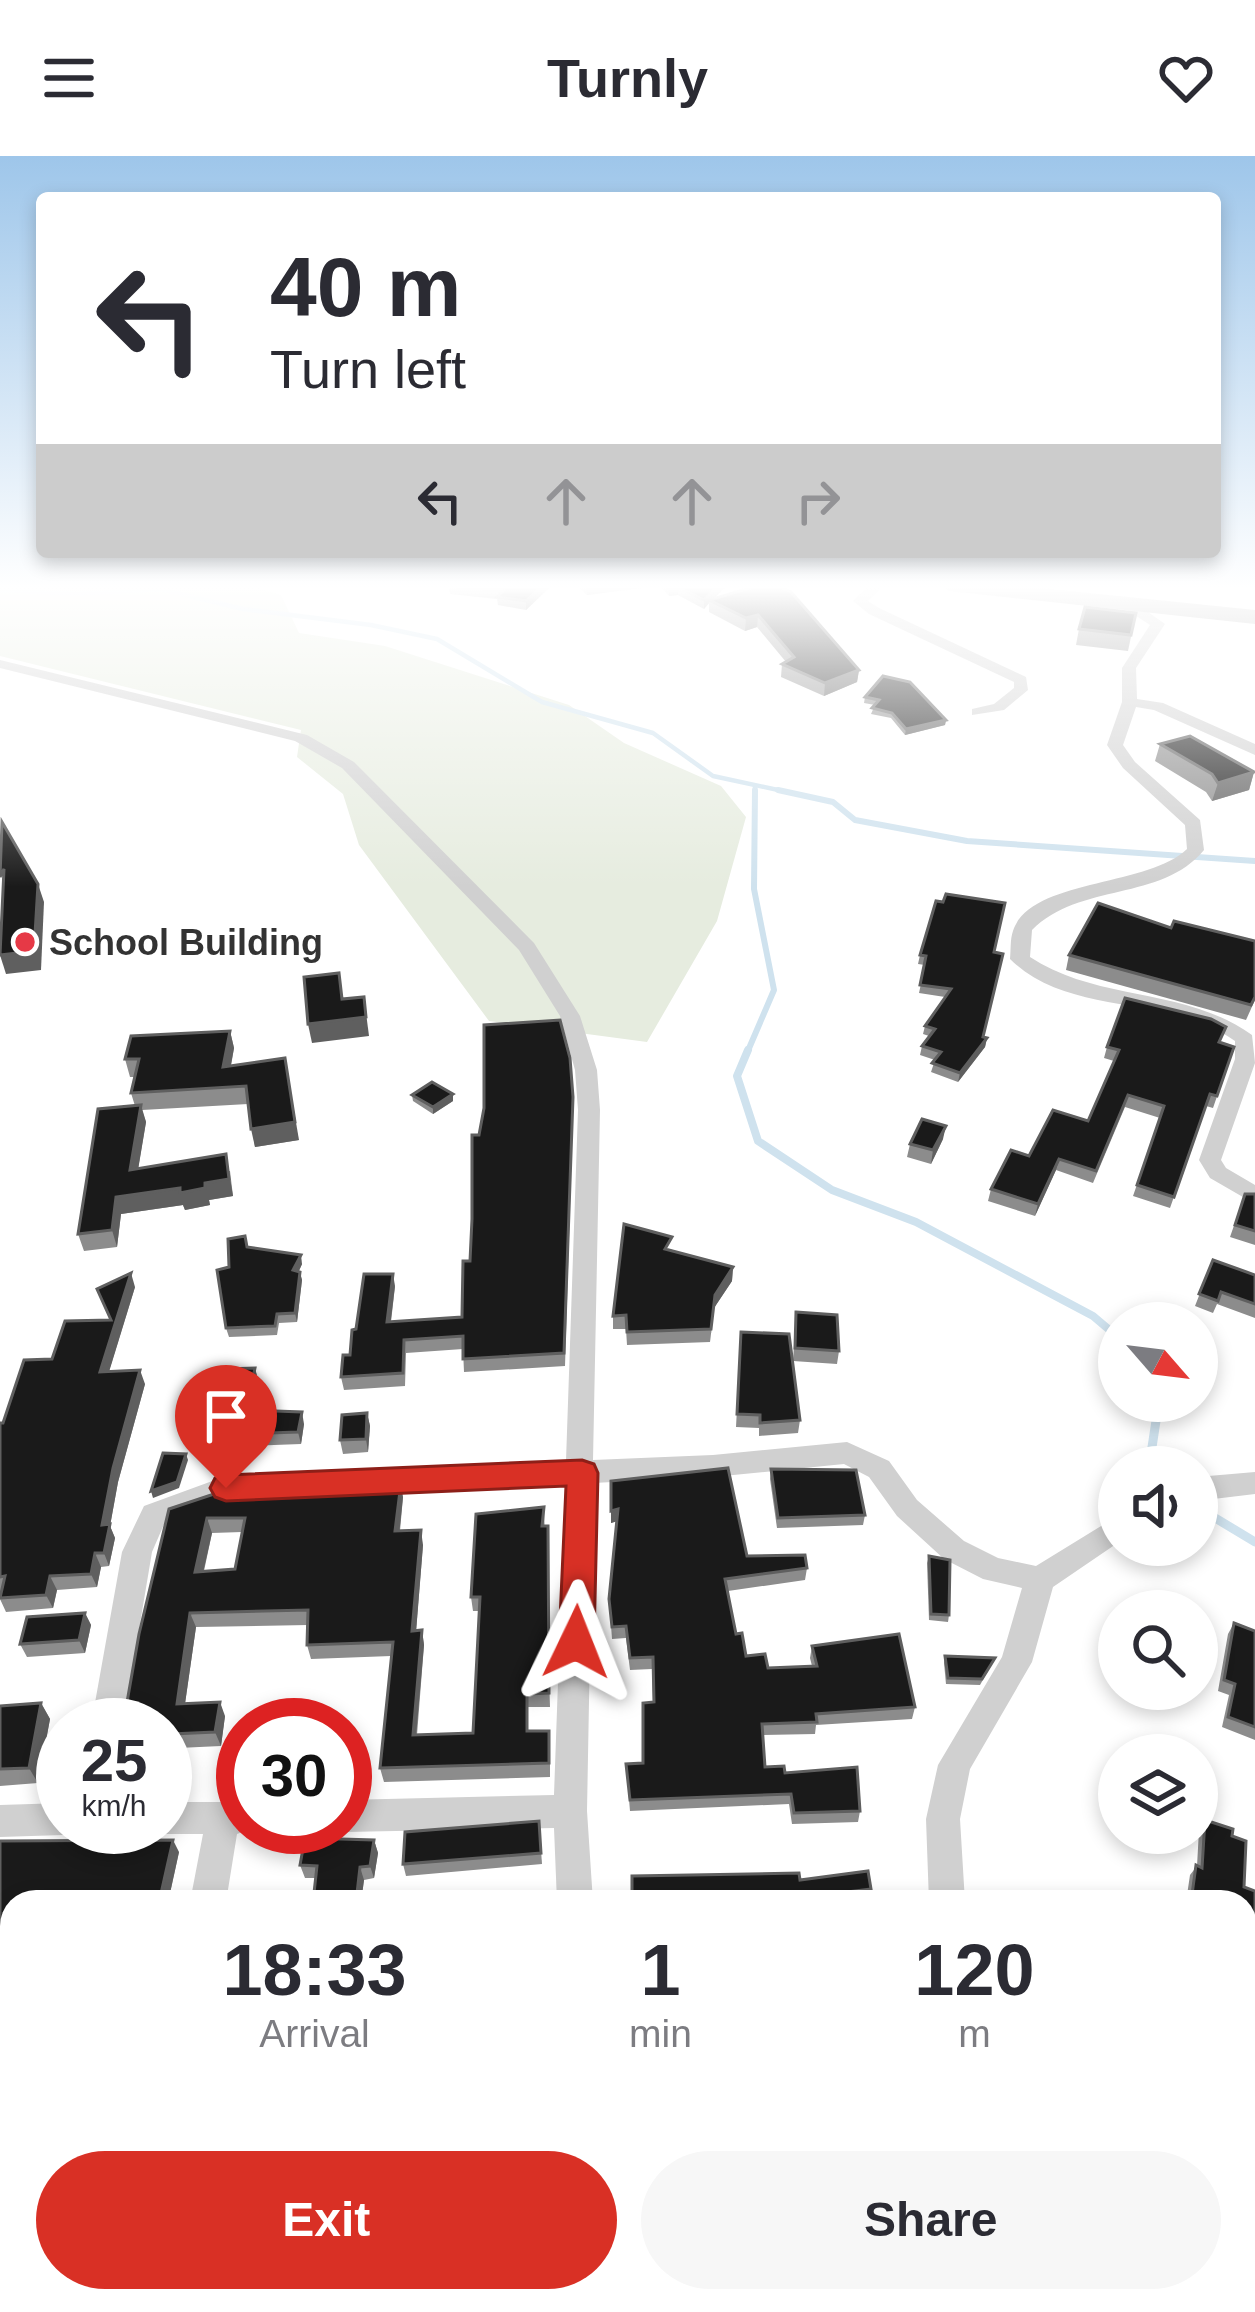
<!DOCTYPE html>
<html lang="en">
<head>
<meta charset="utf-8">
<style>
	:root { --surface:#fff; --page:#f7f7f7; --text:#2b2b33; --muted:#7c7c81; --accent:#d93025 }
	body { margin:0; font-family:Helvetica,sans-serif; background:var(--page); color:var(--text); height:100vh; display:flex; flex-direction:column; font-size:45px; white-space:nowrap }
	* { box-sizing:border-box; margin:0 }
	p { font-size:39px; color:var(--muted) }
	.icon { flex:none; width:66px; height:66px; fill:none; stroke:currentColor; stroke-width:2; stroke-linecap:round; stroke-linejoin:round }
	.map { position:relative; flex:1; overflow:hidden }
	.sheet { position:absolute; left:0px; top:1734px; width:1257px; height:423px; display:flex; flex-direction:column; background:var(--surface); border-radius:36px 36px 0 0; box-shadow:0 6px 18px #0003 }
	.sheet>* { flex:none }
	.hud { position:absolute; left:36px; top:36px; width:1185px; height:366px; border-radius:12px; box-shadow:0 6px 18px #0003; background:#fff; color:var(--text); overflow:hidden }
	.needle { width:78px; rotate:118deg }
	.controls { position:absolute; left:1098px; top:1146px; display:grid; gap:24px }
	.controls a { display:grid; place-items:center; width:120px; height:120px; border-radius:50%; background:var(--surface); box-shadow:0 6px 18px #0003; font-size:60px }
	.speed { position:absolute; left:36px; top:1542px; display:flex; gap:24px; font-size:60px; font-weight:700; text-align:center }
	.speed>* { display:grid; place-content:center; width:156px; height:156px; border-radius:50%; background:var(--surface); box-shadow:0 6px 18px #0003; line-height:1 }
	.speed small { font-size:30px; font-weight:400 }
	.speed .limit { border:18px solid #d22; background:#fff; color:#111 }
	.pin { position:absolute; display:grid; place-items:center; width:102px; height:102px; color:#fff; margin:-123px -51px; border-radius:50% 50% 50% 0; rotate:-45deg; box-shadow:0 0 12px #0007 }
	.pin .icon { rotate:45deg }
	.me { position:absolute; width:132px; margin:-66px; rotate:2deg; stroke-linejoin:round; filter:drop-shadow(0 0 9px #0008) }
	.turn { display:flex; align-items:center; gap:42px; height:252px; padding:0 36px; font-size:54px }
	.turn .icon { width:156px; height:156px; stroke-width:2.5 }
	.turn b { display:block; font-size:84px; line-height:102px }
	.lanes { display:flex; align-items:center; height:114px; padding:0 36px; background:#0003; justify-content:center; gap:60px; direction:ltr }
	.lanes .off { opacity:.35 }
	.eta { display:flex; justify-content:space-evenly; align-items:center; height:204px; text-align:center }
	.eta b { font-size:72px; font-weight:700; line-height:84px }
	.primary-button { display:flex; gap:24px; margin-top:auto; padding:24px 36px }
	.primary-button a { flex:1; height:138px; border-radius:72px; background:var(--accent); color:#fff; font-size:48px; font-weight:700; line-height:138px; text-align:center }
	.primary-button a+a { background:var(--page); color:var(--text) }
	header { display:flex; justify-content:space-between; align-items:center; height:156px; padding:0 36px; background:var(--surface); font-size:54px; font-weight:700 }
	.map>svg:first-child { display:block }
	.green { fill:#e6ecdf }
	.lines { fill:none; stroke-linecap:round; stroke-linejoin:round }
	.stream-far3 { stroke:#cfe2ee; stroke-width:4.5 }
	.stream-far2 { stroke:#cfe2ee; stroke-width:6 }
	.stream-far1 { stroke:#cfe2ee; stroke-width:8 }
	.stream { stroke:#cfe2ee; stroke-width:9 }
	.minor { fill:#d0d0d0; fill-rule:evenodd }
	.trunk { fill:#a2a2a2; fill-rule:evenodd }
	.wall { fill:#8c8c8c; fill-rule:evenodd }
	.shaded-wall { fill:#5f5f5f }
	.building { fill:#1a1a1a; stroke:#5f5f5f; stroke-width:3; fill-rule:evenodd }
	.route { fill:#d93025; stroke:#8d1f18; stroke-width:3 }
	.poi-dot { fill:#e63946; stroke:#fff; stroke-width:4.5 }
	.labels { text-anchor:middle; stroke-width:12; stroke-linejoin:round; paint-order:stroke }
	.far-poi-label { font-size:36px; font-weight:bold; fill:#333; stroke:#fff; text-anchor:start }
</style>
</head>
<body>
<header><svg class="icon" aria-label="menu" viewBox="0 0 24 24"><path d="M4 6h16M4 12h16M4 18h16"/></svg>Turnly<svg class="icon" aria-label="heart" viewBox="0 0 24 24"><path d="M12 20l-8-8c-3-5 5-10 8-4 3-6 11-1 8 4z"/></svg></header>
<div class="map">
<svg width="1255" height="2156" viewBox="0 0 1255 2156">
	<rect width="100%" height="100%" fill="#fff"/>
	<path class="green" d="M249,429l32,10 18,38 86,13 184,59 55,38 97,43 25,31 -29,104 -70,121 -158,-21 -130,-176 -16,-51 -46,-37 4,-27 -301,-74v-69z"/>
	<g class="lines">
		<g class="stream-far3">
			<path d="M0,434l77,4 83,-5 83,20 128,16 66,14 105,63 111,31 60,43 79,17"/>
			<path d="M755,637v-7"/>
		</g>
		<g class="stream-far2">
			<path d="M778,634l55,12 22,18 112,21 288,20"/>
			<path d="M747,897l27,-63 -20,-101 1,-99"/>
		</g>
		<path class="stream-far1" d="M748,894l-11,26 21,65 74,49 84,32 177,94 26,22"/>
		<g class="stream">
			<path d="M1149,1311l10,-66"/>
			<path d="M1197,1351l58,35"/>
		</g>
		<g class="minor">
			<path d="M869,429h15l-16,16 11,7 147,69 2,13 -24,20 -32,5v-6l22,-5 20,-16v-6l-145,-68 -16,-13z"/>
			<path d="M1121,444h10l34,24 -29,44 1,31 26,4 92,41v11l-101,-45 -18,-3 -13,38 12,17 65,58 4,30c-43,52 -124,32 -172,80l-2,27c68,45 156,30 222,78l3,28 -34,97 5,8 29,17v19l-45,-26 -11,-18 36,-101v-18c-66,-48 -166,-23 -225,-82 1,-9 0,-20 3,-28 16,-52 135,-44 174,-82l-2,-24 -62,-57 -16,-23 15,-43v-34l28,-43 -29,-19z"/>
			<path d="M0,504l307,75 47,27 180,181 46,73 17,54 3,40 -7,350 120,-5 134,-13 42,19 28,39 47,41 34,17 38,8 83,-51v27l-66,45 -21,75 -62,107 -10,50 5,83h-36l-3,-83 12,-54 64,-108 20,-69 -39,-9 -39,-20 -47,-43 -28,-39 -25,-13 -131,13 -120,6 -6,328 6,91h-36l-3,-74 -209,4 -12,-5h12v-27l209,-5 11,-311 -338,15 -62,23 -13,30 -29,173h-32l31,-173 22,-46 82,-30 340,-15 12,-351 -3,-40 -15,-54 -41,-66 -177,-182 -47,-27 -295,-73z"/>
			<path d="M1255,1316v22l-58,7v-24z"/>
			<path d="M165,1646h78v25h13l-19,7 -11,68h-36l13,-68h-38l-12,-4 12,-3z"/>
			<path d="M63,1647v24h13l-1,4 -12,4 -63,2v-32z"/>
			<path d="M118,2145h42l-2,11h-42z"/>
			<path d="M574,2145h42l1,11h-42z"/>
			<path d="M965,2145h42l1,11h-42z"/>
		</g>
		<path class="trunk" d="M938,429h74l243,25v14l-306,-33z"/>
	</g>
	<g class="wall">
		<path d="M552,429l-26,25 -28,-5 -1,-6 -47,-5 -1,-8z"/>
		<path d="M577,429h150l-13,13 46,-13 99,85 -2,12 -33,14 -43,-19 1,-13 4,-2 -29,-35 -12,4 -36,-19v-9l-5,6 -26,-14 -9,1 -9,-10 -73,9z"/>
		<path d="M1136,457l-8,38 -52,-6 3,-16z"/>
		<path d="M865,541l81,23 -1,5 -40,10 -14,-17 -20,-4 4,-9 -11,-2z"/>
		<path d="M1160,588l94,28 -5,18 -37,11 -6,-9 -51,-31z"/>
		<path d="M994,796l-11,85 4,1 -2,9 -27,35 -27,-10 4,-12 -15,-5 2,-9 7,-10 -6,-2 2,-8 20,-29 -26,-4 6,-28 -7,-1 2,-9z"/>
		<path d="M1069,799l186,45 -9,20 -180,-50z"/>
		<path d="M230,875l4,17 -3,18 68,74 -44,7 -7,-43 -106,6 4,12 -8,47 92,2 3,25 -24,4 1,5 -25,5 -2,-5 -62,9 -4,33 -33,4 -6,-17 57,-128 -4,-13 4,-16h-5l-5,-18z"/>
		<path d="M1220,887l14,4 -21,61 -7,-2 -36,102 -37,-12 27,-78 -35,-11 -32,76 -37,-13 -21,46 -47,-15 3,-12 38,-33 59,-35 26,-60 -10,-3 3,-11z"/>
		<path d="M412,939l41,6 -20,13 -20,-13z"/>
		<path d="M573,954l-8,256 -101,6 -1,-23 -57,4 -1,33 -61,4 -3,-13 9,-22 6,-26 39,-43 -4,36 71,-5 8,-56 9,-126z"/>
		<path d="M943,983l-12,25 -24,-7 3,-13z"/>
		<path d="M1245,1038h10v51l-25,-8z"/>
		<path d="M248,1091l54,17 -3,7 3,9 -5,42 -18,1 -2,12 -48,2 -3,-9 3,-61z"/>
		<path d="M672,1095l61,16 -1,14 -18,27 -4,34 -83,3 -1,-16h-13v-13z"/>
		<path d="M1213,1104l42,15v43l-38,-14 -4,9 -18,-7z"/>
		<path d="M135,1131l-26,84 36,13 -27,98 -8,44 5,12 -6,28 -8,1 -4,20 -40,3 -4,18 -47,4 -6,-13 2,-8h-2v-168h3l49,-64 58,-39 -13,-31z"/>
		<path d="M796,1156l43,39 -2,13 -44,-3z"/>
		<path d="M741,1176l59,88 -2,13 -39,3v-8l-23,-1z"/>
		<path d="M255,1212l3,12 -7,31 53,13 -3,20 -111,4 -4,-12 37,-59z"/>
		<path d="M367,1257l3,13 -2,26 -25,2 -3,-14z"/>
		<path d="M771,1313l94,46 -2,10 -86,3 -7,-49z"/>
		<path d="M611,1325l136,75 60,12 -2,12 -77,11 8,43 10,22 22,12 44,-2 -2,-8 2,-12 103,61 -3,12 -96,6 -1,9 -52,1 2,32 20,6 75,38 -2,11 -66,2 -3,-20 -159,7 -4,-47 17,-1 10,-61 -1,-33 -22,1 -4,-32 -14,1 -3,-40 8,-78 -6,2z"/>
		<path d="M403,1341l-3,34 23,14 -7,86 6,-1 2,15 -7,90 56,-2 6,-122h-6l-2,-14 73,-90 6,200h-22v24l22,14v32l-166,5 -4,-14 11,-112 -80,3 -4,-14 1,-20 -112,2 -11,76 40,13 -4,30 -43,2 -1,11 -12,1 4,-251zM242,1376l-7,37 -31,2 8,-38z"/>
		<path d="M929,1400l20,59 -1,7 -19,-2 -2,-57z"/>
		<path d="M85,1457l6,12 -6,28 -58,4 -7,-13z"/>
		<path d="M1234,1467l21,8v109l-33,-13 7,-32 -11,-4 10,-57z"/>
		<path d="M945,1500l50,2 -15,27 -34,-1 -2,-21z"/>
		<path d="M41,1547l9,16 -12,64 -38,3v-80z"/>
		<path d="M1205,1664l27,16 12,51 11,4v79l-10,-3v-65h-59l4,-27 7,-9 2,-36z"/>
		<path d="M539,1665l3,43 -136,12 -3,-12z"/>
		<path d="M374,1684l4,13 -4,25 -10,2 -3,22h-48l3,-24h-11l-5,-13z"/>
		<path d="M0,1685l179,11 -10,46 2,4h-159l-1,39 -11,40z"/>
		<path d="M800,1724l71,9 -3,11 -16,2h-220z"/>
		<path d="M0,1828h12v41l-12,1z"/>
		<path d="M1245,1838v14l10,3v66l-10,-4z"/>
		<path d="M0,1923h12v63l-10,36h10v43h-12z"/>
		<path d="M186,2145h352v11h-354z"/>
	</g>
	<g class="shaded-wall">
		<path d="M543,429h9l-26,25v-9z"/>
		<path d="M599,429h61l-73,10v-9z"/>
		<path d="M719,429h8l-15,16 -3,-1v3l-5,6v-9z"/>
		<path d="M678,431v8l-9,1v-8z"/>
		<path d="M758,459l-1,12 -12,4 1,-13z"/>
		<path d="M859,514l-2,12 -33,14 1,-13z"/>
		<path d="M946,564l-1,5 -40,10 1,-6z"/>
		<path d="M1254,616l-5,18 -37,11 6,-18z"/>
		<path d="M38,728l6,18 -3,68 -35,4 -6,-19z"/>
		<path d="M364,841l5,39 -57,7 -4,-19z"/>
		<path d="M230,875l4,17 -7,37 -4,-18z"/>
		<path d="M987,882l-2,9 -27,35 2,-9z"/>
		<path d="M285,902l14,82 -44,7 -4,-18z"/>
		<path d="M453,938v7l-20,13v-7z"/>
		<path d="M141,949l5,17 -11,66 -5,-18z"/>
		<path d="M946,970l-3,13 -12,25 2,-14z"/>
		<path d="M226,998l7,42 -24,4 1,5 -25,5 -2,-5 -62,9 -4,33 -5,-17 4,-33 89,-14z"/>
		<path d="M1059,1003l-3,11 -21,46 3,-12z"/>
		<path d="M301,1099l1,9 -7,15 -2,-9z"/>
		<path d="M733,1111l-1,14 -18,27 -4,34 5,-47z"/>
		<path d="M300,1116l2,8 -5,42 -2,-9z"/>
		<path d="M131,1117l4,14 -30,98 -5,-13z"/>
		<path d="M393,1118l2,12 -6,49 -2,-13z"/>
		<path d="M255,1212l3,12 -9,42 -3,-12z"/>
		<path d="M140,1214l5,14 -27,98 -8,44 5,12 -6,28 -5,-13 -2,-28 11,-57z"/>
		<path d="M302,1256l2,12 -3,20 -3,-12z"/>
		<path d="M367,1257l3,13 -2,26 -2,-13z"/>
		<path d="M186,1298l2,6 -9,28 -26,10 -2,-7z"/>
		<path d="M401,1327l2,14 -5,48 -3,-14z"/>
		<path d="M618,1353v12l-7,2v-12z"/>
		<path d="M207,1362l5,15 -12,53 -5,-14z"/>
		<path d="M421,1374l2,15 -8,100 -3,-14z"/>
		<path d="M95,1397l6,14 -4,20 -6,-13z"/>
		<path d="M50,1420l7,14 -4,18 -7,-13z"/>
		<path d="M85,1457l6,12 -6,28 -6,-13z"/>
		<path d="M190,1457l6,14 -13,91 -6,-14z"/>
		<path d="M422,1474l2,15 -9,103 -2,-13z"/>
		<path d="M220,1546l5,14 -4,30 -6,-14z"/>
		<path d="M41,1547l9,16 -12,64 -9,-15z"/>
		<path d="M172,1578l6,14 -1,11 -6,-13z"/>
		<path d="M173,1684l6,12 -11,50 -8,-4z"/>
		<path d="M374,1684l4,13 -4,25 -4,-12z"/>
		<path d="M360,1711l4,13 -3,22h-5z"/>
		<path d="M3,1774l8,11 -11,40v-41z"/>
		<path d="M9,1954l3,3v29l-12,44v-44z"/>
		<path d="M91,2145h10l-2,11h-10z"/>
	</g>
	<g class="building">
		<path d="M543,429l-17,16 -29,-4 6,-6 -54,-5z"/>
		<path d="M667,429h52l-15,15 -26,-13 -9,1z"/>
		<path d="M760,429h16l15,7 68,78 -34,13 -43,-19 12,-7 -36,-42 -12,3 -37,-18z"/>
		<path d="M1085,451l51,6 -5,22 -52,-6z"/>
		<path d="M883,520l27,6 36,38 -40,9 -14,-16 -20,-5 7,-8 -14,-3z"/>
		<path d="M1190,580l64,36 -36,11 -6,-9 -52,-30z"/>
		<path d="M2,666l36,62 -4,67 -34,4 4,-86 -4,8z"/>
		<path d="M946,738l59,9 -11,49 9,2 -20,83 4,1 -27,35 -28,-10 9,-11 -19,-6 13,-17 -10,-3 26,-37 -31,-4 6,-29 -6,-1 16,-54 7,1z"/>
		<path d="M1098,747l73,25 3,-7 81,20v56l-4,8 -182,-50z"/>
		<path d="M339,817l3,26 22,-2 2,20 -58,7 -4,-47z"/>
		<path d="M1125,842l86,21 15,8 -7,15 15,5 -17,49 -7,-2 -36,103 -37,-12 27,-79 -36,-11 -32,76 -37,-12 -21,45 -47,-15 20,-39 18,6 24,-46 35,11 31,-71 -12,-3z"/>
		<path d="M560,864l10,38 3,39 -9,256 -101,6v-23l-59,4 -1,33 -62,4 2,-22h7l2,-25 4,-1 8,-55h29l-6,48 75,-5 1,-56h7l2,-42v-84h7l5,-27v-83z"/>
		<path d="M230,875l-7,36 62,-9 10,64 -44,7 -5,-43 -115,7 8,-34h-14l6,-23z"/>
		<path d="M432,926l21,12 -20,13 -21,-12z"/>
		<path d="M141,949l-11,65 96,-16 3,25 -24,4v5l-25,5v-5l-64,9 -4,33 -34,4 20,-125z"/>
		<path d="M922,963l24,7 -13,24 -23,-6z"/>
		<path d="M1245,1038h10v37l-20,-6z"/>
		<path d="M624,1068l48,13 -7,12 68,18 -18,28 -4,34 -84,3 -1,-17 -13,1z"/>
		<path d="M245,1080l2,11 54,8 -8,15 7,2 -5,41 -18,1 -2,12 -49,2 -9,-58 12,-3 -1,-28z"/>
		<path d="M1213,1104l42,15v29l-34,-12 -3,9 -19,-7z"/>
		<path d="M131,1117l-31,99 40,-2 -27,98 -11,57 8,-1 -6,29h-9l-4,21 -41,2 -4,19 -46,3 5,-22 -5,1v-154h3l21,-63 28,-1 13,-38 46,-1 -14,-31z"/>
		<path d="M796,1156l41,3 2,36 -44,-3z"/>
		<path d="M741,1176l48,2 11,86 -40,3v-8l-23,-1z"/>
		<path d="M255,1212l-9,42 56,2 -4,20 -112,4 17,-59h20l2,-8z"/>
		<path d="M367,1257l-1,26 -26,1 2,-25z"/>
		<path d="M163,1297l23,1 -9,28 -26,9z"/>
		<path d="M728,1312l19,88 58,-1 2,13 -82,11 11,55 6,-1 4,23 19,-2 3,14 49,-2 -5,-20 87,-12 16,73 -99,7 1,8 -55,2 3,43 19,-1 1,7 72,-6 3,44 -66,2 -3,-19 -161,6 -4,-36 17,-1v-60l11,-1 -1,-45 -23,1 -4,-32 -14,1 -3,-28 9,-90 -7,2v-30z"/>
		<path d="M771,1313l85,1 9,45 -87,3z"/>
		<path d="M380,1327h21l-6,48 26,-1 -9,101 10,-1 -9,105 60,-2 7,-136h-9l5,-83 68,-7 -2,19h6l1,167 -22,1v37h22v32l-169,5 13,-126 -86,3 1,-35 -118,3 -13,91 43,-2 -5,30 -43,2 -1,12h-6v-21h-42l16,-91 30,-125 48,-16 162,-5zM207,1362h38l-10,51 -40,3z"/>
		<path d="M929,1400l21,4 -1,55 -18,-1z"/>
		<path d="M85,1457l-6,27 -59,4 7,-27z"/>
		<path d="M1234,1467l21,8v96l-27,-10 7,-33 -11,-4z"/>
		<path d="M945,1500l50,2 -13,21 -34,-1z"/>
		<path d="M41,1547l-12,65 -29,1v-63z"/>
		<path d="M273,1554h30l-3,15h-29z"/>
		<path d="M1205,1664l28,9 -1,7 14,5 -2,46 11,4v68l-10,-4v-53h-54l5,-37 6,3z"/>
		<path d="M539,1665l2,32 -138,11 2,-32z"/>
		<path d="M305,1682l69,2 -4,26 -10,1 -4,35h-43l4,-36 -17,-1z"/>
		<path d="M173,1684l-13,58h9l-1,4h-156v27l-9,1 -3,10v-99z"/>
		<path d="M868,1715l3,18 -72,9 1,4 -168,-1v-25l167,-3 1,7z"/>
		<path d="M0,1828h12v30l-12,1z"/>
		<path d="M1245,1838v14l10,3v53l-10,-3z"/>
		<path d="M0,1923h12v31h-3l-9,32z"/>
		<rect x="0" y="2022" width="12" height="34"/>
		<path d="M0,2136h12v9h79l-2,11h-89z"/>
		<path d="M186,2145h350v6h-95l1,5h-258z"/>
		<path d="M809,2145h32l1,11h-32z"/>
	</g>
	<linearGradient id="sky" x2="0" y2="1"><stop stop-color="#9ec6ea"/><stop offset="0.59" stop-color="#fff"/><stop offset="1" stop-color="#fff" stop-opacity="0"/></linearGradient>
	<rect width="1255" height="731" fill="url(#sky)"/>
	<path class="route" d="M582,1304l12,4 4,9 -4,169 -5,11 -13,4 -12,-4 -5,-11 7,-156 -340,15 -11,-4 -5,-9 5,-10 11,-3z"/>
	<circle class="poi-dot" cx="25" cy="786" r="12"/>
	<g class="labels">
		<g class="far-poi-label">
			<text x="49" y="799">School Building</text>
		</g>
	</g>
</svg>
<div class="controls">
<a><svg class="needle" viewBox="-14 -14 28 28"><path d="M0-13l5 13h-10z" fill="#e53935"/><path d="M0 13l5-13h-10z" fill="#7c7c81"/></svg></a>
<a><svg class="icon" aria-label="sound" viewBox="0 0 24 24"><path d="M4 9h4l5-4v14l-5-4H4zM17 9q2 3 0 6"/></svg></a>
<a><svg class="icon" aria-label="search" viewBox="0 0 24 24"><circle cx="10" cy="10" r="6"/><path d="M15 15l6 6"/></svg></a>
<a><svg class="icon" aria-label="layers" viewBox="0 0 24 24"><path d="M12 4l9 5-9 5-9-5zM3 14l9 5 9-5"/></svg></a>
</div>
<div class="speed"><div>25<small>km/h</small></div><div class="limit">30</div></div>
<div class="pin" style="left:226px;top:1332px;background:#d93025"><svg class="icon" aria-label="arrive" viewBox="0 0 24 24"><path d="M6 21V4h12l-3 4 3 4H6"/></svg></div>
<svg class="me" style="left:576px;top:1486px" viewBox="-20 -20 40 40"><path d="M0-17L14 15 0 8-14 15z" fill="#d93025" stroke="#fff" stroke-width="4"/></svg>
<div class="hud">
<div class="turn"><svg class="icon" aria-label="left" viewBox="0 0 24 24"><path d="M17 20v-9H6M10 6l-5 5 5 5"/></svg><div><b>40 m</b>Turn left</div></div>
<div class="lanes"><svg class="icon" aria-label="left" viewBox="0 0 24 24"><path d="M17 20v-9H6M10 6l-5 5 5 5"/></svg><svg class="icon off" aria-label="ahead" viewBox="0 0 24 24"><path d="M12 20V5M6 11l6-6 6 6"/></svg><svg class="icon off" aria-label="ahead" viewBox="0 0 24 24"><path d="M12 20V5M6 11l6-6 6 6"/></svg><svg class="icon off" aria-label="right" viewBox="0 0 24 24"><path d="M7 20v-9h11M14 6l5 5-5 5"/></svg></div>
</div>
<section class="sheet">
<div class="eta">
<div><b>18:33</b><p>Arrival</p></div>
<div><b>1</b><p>min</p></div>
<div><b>120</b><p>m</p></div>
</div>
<div class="primary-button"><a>Exit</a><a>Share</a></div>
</section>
</div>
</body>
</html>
